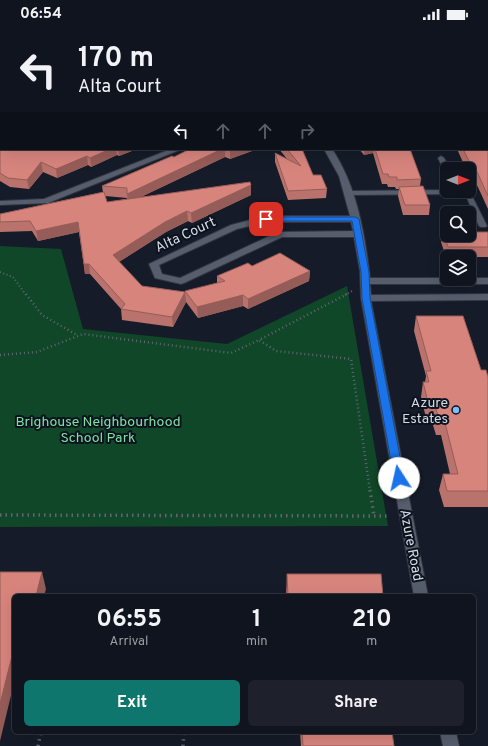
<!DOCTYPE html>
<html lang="en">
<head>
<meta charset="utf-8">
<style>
	:root { --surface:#10141e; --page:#1e212b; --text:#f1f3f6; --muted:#9c9ea4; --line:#30333c; --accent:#0f766e }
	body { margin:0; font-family:Overpass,sans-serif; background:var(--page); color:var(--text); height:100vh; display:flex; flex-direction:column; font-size:15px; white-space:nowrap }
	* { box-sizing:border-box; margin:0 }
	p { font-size:13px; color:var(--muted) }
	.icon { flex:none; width:22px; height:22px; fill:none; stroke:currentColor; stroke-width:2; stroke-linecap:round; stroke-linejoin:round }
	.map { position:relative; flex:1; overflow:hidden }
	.panel { position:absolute; left:12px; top:566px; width:464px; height:140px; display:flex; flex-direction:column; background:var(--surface); border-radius:6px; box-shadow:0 4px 16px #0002,0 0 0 1px var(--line) }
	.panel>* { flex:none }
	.banner { position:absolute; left:0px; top:0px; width:488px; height:122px; box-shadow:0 4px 16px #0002,0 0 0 1px var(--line); background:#10141e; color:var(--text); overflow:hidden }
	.needle { width:26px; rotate:90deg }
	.tools { position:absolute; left:440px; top:134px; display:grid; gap:8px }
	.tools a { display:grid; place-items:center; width:36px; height:36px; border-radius:6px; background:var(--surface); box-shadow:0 4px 16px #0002,0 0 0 1px var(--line); font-size:20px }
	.pin { position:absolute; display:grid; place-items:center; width:34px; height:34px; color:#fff; margin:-17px; border-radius:8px; box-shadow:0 2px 6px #0006 }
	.me { position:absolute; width:44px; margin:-22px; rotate:350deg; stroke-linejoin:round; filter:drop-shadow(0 0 3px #0008) }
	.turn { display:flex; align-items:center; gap:14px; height:84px; padding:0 12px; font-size:18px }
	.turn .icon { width:52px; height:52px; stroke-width:2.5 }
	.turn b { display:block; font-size:28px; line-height:34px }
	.lanes { display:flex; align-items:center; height:38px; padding:0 12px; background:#0003; justify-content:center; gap:20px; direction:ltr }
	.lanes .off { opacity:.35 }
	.eta { display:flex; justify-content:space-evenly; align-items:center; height:68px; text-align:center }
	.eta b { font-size:24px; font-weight:700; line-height:28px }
	.action { display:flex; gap:8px; margin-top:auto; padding:8px 12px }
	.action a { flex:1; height:46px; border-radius:6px; background:var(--accent); color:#fff; font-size:16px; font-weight:700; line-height:46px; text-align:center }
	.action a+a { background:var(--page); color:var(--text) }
	.status { display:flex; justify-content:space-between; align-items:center; height:28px; padding:0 20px; background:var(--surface); direction:ltr }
	.status svg { height:11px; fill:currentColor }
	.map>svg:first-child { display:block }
	.green { fill:#104728 }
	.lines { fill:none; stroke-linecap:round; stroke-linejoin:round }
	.service-casing { stroke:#31353f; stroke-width:2 }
	.minor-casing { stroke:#31353f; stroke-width:2 }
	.path-far2 { stroke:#606571; stroke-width:2; stroke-dasharray:1 2.5; stroke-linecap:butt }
	.path-far1 { stroke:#606571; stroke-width:2.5; stroke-dasharray:1 3; stroke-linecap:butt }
	.path { stroke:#606571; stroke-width:3.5; stroke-dasharray:1.5 4; stroke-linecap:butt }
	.service { fill:#565d6d; fill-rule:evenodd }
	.minor { fill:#565d6d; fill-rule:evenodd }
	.wall { fill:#b9726c; fill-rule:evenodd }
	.shaded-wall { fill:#965c58 }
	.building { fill:#d7847d; stroke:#965c58 }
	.route { fill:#1a73e8; stroke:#114b97 }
	.poi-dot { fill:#7fbdfa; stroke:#0c121e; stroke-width:1.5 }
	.labels { text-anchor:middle; stroke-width:4; stroke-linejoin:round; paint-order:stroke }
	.street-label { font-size:14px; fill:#d6dae4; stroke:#0c121e }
	.poi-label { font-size:14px; fill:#d6dae4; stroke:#0c121e; text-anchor:end }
	.park-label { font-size:14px; fill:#7de2a1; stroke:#0c121e }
</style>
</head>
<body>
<div class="status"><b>06:54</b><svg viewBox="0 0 49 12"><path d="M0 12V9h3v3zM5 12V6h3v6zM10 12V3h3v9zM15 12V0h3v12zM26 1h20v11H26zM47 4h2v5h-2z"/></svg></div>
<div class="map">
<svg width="488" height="718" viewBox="0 0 488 718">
	<rect width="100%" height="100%" fill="#151b28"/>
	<path class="green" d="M0,218l61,3 22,80 144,15 120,-58 41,240 -388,1z"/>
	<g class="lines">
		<defs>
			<g id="service">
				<path d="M441,128l3,2 6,11h-3v3l-3,-2 -6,-12z"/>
				<path d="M447,162l13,1 12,5 15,30 -2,1h-4l-2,-1 -12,-28 -11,-4 -106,1 -3,-2 3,-2z"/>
			</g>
			<g id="minor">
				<path d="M411,0h7l1,1h-7z"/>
				<path d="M171,121h11l-134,54 -48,2v-4l44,-2z"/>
				<path d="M324,121h8c25,37 33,86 38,129h118v6h-118l1,11 117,-1v6l-117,1 57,295h-14l-53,-298 -1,-27 -6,-34h-72l-98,46 -3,1 -26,-6 -6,-14 82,-39 35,-9h84l-11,-40zM266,194h85l2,9 -75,1 -98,46 -18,-4 -3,-9 78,-36z"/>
				<path d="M440,704h16l3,14h-16z"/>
			</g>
		</defs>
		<use href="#service" class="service-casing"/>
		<use href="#minor" class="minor-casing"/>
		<g class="path-far2">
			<path d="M0,244l13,5 13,18"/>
			<path d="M345,267l7,-4"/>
		</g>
		<g class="path-far1">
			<path d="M26,266l16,21 35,20"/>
			<path d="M347,266l-88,46 17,11 75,8 19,132"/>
			<path d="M0,327l37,-3 46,-18 148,19 28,-13"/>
		</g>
		<g class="path">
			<path d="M370,462l4,26"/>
			<path d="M0,487l390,1"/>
			<path d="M38,718l3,-14"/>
			<path d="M183,718l1,-14"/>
		</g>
		<use href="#service" class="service"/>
		<use href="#minor" class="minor"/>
	</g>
	<g class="wall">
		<path d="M435,0h35l1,1h-34z"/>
		<path d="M487,27l1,2v47h-1z"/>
		<path d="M488,96v85l-17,-37h-2v-3h-3l-9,-20h30z"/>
		<path d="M0,103l1,18h136l-18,7 -2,-1 -26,12 -3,-2 -31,13 -14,-6 -14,17 -19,-2 -10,-6z"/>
		<path d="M190,121h62v2l-22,8 -5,-2 -84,40 110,-12v10l-59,28 -4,-2 -22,11 -47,30 23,24 43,6 32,-9v-7l35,-10 58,5 -1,10 -61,28 -5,-3 -45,12 -12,-16 -13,25 -51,-7 -1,-11 -31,-35h-5l-6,-42 -41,9 -6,-10 -32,1v-18l103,-22 -1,-6 72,-29zM105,168l22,2v1l-20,3z"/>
		<path d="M279,121h23l11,26 14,14 -1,9 -38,2 -13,-38v-9l12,6z"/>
		<path d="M359,121h51l11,30 -1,7 10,19 -1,10h-26l-5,-19 1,-7h-3l-1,-2h-7l-1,-3h-5l-9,-31 -9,2z"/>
		<path d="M443,204h45v25h-42l-5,-15z"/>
		<path d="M416,288l72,61v130h-44l-5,-17 4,-16h7l-9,-39h-5l-4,-13h-5l-6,-25 2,-15h2l1,-6 -12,-45z"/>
		<path d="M287,546l96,22h-97z"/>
		<path d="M300,704h92l2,14h-93z"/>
	</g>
	<g class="shaded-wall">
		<path d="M0,86h1v9l-1,1z"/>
		<path d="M110,121h6l1,6 -26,12 -1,-9z"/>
		<path d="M118,121h19l-18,7z"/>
		<path d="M222,121h3v8l-97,46 -1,-9z"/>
		<path d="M233,121h19v2l-22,8v-9z"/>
		<path d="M365,121h9l-1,4 -9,2z"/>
		<path d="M87,128l1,9 -31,13 -1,-9z"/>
		<path d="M41,134l2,10 -14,17 -2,-9z"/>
		<path d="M251,157v10l-59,28 -1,-10z"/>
		<path d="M187,183l1,10 -22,11 -52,33 -1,-10 52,-33z"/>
		<path d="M78,194l1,10 -41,9 -2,-10z"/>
		<path d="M84,236h5l1,10h-5z"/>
		<path d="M310,243l-1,10 -61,28v-10z"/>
		<path d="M185,264l1,10 -13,25 -1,-10z"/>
		<path d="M243,267v11l-45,12 -1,-11z"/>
		<path d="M42,544l4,17 -2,7h-8z"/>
		<path d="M14,620v35l-14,58v-37z"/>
	</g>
	<g class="building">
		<path d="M0,0h404v1h-403v39l-1,-4z"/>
		<path d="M441,0h29l1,1h-29z"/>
		<path d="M487,27l1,2v38h-1z"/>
		<rect x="0" y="40" width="1" height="46"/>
		<path d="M1,96v25h109l-20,9 -3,-2 -31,13 -15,-7 -14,18 -19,-2 -8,-5v-48z"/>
		<path d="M487,96h1v72l-15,-33h-3l-7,-14h24z"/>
		<path d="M190,121h32l-95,45v-6l-25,-2 70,-30 2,1z"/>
		<path d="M287,121h15l11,26h8l6,14 -39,2 -13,-38 26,13z"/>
		<path d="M375,121h35l11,30 -24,1v-3h-8l-1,-3h-5z"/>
		<path d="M250,154l1,3 -60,28 -4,-2 -22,11 -52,33 29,31 43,6 -13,25 -51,-8 4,-5 -36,-40h-5l-6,-42 -42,9 -6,-10 -30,1v-8l104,-22 3,10z"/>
		<path d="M423,158l7,19h-25l-6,-18z"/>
		<path d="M443,204h4v3h22v-3h19v15h-40z"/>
		<path d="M280,225l30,18 -62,28 -5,-4 -46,12 -12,-16 40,-10 -8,-5 31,-13 4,3z"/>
		<path d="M416,288h47l18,54h5l2,7v114h-41l-4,-17h15l-14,-55h-5l-4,-13h-6l-6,-24h6l-3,-11h5z"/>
		<path d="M0,544h42l-6,24h-22v52l-14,56z"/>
		<path d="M287,546h94l2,22h-95z"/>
		<path d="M302,704h90l2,14h-91z"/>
	</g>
	<path class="route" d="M263,189h92l4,2 10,53 1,26 34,180 -1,2h-8l-1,-2 -32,-180 -1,-26 -9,-51h-86l-3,-1z"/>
	<circle class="poi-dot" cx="456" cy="382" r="4"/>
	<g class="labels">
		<g class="street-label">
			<text transform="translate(185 206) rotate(-25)" y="5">Alta Court</text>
			<text transform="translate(412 517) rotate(79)" y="5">Azure Road</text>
		</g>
		<g class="poi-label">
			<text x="448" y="379">Azure<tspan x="448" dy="16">Estates</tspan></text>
		</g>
		<g class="park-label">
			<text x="98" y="398">Brighouse Neighbourhood<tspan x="98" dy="16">School Park</tspan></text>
		</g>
	</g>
</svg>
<div class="tools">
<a><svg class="needle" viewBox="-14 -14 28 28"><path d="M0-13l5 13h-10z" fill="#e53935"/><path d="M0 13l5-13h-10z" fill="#9c9ea4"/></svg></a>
<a><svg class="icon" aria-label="search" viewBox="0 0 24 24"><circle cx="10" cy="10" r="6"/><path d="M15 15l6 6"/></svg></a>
<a><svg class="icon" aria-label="layers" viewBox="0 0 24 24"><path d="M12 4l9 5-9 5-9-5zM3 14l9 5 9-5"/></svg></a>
</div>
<div class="pin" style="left:266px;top:191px;background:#d93025"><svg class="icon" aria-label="arrive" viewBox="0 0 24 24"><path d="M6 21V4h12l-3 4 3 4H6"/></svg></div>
<svg class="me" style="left:399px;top:450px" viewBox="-20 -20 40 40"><circle r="19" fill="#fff"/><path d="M0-13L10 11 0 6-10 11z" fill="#1a73e8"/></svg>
<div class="banner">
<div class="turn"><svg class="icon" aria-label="left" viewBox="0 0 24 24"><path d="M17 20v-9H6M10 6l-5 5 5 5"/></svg><div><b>170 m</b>Alta Court</div></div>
<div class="lanes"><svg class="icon" aria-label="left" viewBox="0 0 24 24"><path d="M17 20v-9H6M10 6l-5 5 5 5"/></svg><svg class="icon off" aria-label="ahead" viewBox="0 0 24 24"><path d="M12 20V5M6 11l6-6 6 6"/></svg><svg class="icon off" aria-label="ahead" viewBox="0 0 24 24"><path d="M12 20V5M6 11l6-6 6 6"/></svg><svg class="icon off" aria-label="right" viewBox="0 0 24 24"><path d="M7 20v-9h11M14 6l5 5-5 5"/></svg></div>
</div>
<section class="panel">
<div class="eta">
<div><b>06:55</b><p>Arrival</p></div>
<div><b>1</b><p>min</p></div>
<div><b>210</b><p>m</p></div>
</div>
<div class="action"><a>Exit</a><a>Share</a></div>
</section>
</div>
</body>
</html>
